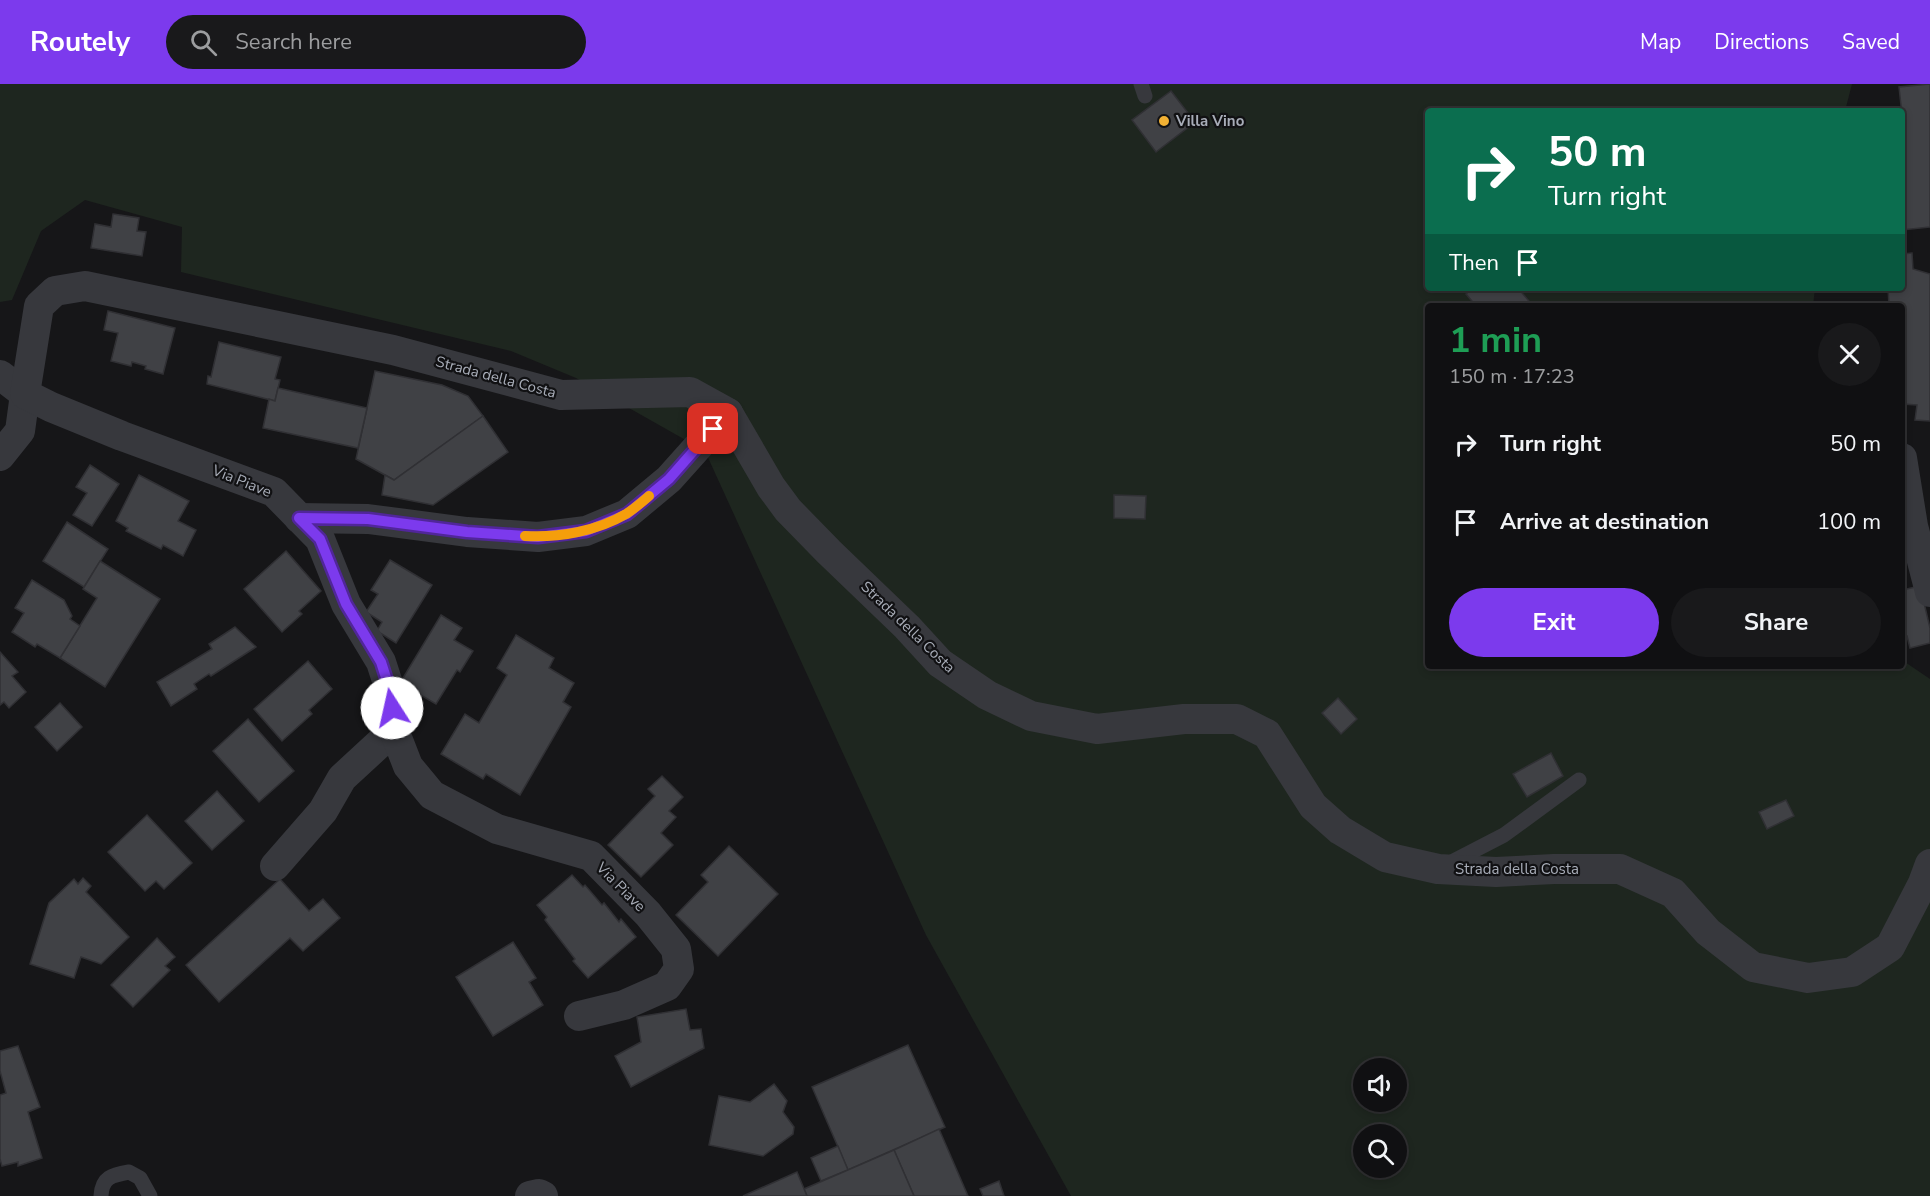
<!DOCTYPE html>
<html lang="en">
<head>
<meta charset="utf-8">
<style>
	:root { --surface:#101012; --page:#19191b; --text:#f1f3f6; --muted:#9c9d9f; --line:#303032; --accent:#7c3aed }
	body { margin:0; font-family:"Nunito Sans",sans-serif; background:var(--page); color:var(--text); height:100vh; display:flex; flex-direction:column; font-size:22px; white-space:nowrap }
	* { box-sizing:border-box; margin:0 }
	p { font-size:20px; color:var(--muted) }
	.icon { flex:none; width:33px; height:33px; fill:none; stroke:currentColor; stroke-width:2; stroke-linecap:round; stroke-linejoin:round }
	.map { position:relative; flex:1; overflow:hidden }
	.details { position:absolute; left:1425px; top:219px; width:480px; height:366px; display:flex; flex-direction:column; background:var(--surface); border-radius:6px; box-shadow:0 3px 9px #0003,0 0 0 2px var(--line) }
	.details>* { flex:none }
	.guide { position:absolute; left:1425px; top:24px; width:480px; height:183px; border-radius:6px; box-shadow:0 3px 9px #0003,0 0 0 2px var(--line); background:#0b6e4f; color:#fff; overflow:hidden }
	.buttons { position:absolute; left:1353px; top:974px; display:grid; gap:12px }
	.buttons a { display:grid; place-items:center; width:54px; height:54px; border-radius:50%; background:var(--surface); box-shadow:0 3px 9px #0003,0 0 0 2px var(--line); font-size:30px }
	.pin { position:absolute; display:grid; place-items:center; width:51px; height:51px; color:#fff; margin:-26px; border-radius:12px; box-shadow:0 3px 9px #0006 }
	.me { position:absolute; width:66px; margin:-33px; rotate:350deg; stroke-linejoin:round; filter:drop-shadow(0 0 4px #0008) }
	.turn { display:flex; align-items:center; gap:21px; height:126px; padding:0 24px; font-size:27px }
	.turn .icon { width:78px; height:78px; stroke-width:2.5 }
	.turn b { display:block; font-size:42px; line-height:51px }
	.then { display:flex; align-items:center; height:57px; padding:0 24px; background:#0003; gap:12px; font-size:22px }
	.round { display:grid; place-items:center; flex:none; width:63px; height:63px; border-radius:32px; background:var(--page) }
	.headline { display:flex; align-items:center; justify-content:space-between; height:102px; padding:0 24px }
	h1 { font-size:36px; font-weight:700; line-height:45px; color:#1e9e55 }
	.button { display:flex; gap:12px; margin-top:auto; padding:12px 24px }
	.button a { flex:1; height:69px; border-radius:36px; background:var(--accent); color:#fff; font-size:24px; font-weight:700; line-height:69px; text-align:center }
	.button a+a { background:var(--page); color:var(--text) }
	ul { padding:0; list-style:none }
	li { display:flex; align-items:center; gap:18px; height:78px; padding:0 24px }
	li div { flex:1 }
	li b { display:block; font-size:22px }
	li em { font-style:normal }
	header { display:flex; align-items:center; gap:36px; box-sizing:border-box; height:84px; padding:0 30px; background:var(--accent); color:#fff }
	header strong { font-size:28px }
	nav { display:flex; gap:33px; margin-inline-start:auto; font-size:21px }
	.search { width:420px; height:54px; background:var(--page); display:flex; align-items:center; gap:15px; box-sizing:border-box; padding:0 21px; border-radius:33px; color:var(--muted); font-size:22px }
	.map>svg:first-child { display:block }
	.green { fill:#1e261f; fill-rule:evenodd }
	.building { fill:#404145; stroke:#303034; stroke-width:1.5 }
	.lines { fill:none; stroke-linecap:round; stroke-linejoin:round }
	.service { stroke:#37383d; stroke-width:15 }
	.minor { stroke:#37383d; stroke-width:30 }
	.route-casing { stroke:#51269a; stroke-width:15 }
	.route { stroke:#7c3aed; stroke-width:10 }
	.slow { stroke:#f59e0b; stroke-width:10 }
	.poi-dot { fill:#f2b134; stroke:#111113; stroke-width:2 }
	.labels { text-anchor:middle; stroke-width:4.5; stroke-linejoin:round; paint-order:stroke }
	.poi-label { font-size:15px; font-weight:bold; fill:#a8adb8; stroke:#111113; text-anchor:start }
	.street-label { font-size:15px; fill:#a8adb8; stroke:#111113 }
</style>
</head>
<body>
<header>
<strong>Routely</strong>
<div class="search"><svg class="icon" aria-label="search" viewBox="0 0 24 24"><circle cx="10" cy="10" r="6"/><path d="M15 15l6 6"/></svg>Search here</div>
<nav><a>Map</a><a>Directions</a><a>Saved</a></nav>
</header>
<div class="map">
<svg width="1930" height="1112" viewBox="0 0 1930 1112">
	<rect width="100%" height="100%" fill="#161618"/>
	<path class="green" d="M0,0h1852l-7,27h-417v177h387l-2,18h-385v360h474v-6l28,19v517h-859l-145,-261 -221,-484 -129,-73 -65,-27 -330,-79 1,-45 -97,-27 -44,31 -29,69 -12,2zM1364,984h32v33h-32zM1364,1050h32v33h-32z"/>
	<g class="building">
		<path d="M1930,0v143l-28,3v-97h2l-5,-46z"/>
		<path d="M1171,7l24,31 -39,30 -24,-32z"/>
		<path d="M113,130l26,4 -2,13 9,1 -4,24 -51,-8 4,-24 16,3z"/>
		<path d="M1912,169l1,16 17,5v147l-15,-1 2,-15 -15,-1v-98h-13l-1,-18h14v-34z"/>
		<path d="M1473,204h45l15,18h-57l-10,-12z"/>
		<path d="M108,227l67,17 -12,46 -18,-5 1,-3 -14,-4 -1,4 -20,-5 7,-28 -14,-3z"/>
		<path d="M219,258l62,15 -6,22 5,1 -5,21 -68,-17 1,-8 3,1z"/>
		<path d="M375,287l67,14 26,11 15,20 -89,64 -38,-21z"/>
		<path d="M278,304l89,20 -9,40 -95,-20 6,-29 6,2z"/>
		<path d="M483,332l25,36 -75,53 -51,-10 3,-20 9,5z"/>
		<path d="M90,381l29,19 -27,42 -19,-11 14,-22 -11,-6z"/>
		<path d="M139,391l50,26 -11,20 18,9 -13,26 -20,-11 -2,4 -35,-18 2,-3 -12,-7z"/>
		<path d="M1114,411l32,1 -1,23 -31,-1z"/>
		<path d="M67,438l41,27 -24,38 -41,-26z"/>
		<path d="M286,467l35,40 -22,20 3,3 -20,18 -38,-43z"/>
		<path d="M390,476l42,25 -36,58 -19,-12 5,-9 -16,-10 12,-18 -7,-4z"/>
		<path d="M100,477l60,38 -55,88 -45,-29 37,-60 -14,-9z"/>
		<path d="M32,496l32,20 8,16 -2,3 10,7 -20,32 -23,-14 -2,3 -23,-15 12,-19 -9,-5z"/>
		<path d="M1920,502l10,42v15l-20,5 -3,-12 -5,1v-47z"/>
		<path d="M441,531l21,13 -8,12 19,11 -13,21 -3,-2 -21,34 -36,-21z"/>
		<path d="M235,543l21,20 -45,29 -2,-2 -15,10 3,5 -26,17 -14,-24 55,-33 -3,-5z"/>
		<path d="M516,551l38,23 -5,10 25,15 -11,19 8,5 -51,88 -34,-21 -3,5 -42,-25 24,-40 14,9 28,-48 -10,-7z"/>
		<path d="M0,568l18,20 -6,4 14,16 -17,16 -5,-6 -4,3z"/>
		<path d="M308,577l24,28 -23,21 3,4 -30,27 -28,-32z"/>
		<path d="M1338,614l19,21 -16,15 -19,-21z"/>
		<path d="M60,619l22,24 -25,24 -22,-24z"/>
		<path d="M248,635l46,52 -35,31 -46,-51z"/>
		<path d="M1551,669l12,23 -36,21 -14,-23z"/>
		<path d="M662,692l21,21 -14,14 7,6 -15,16 12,12 -32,32 -33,-32 47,-49 -7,-7z"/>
		<path d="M217,707l27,30 -32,29 -27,-29z"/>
		<path d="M1786,716l8,16 -27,13 -8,-17z"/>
		<path d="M147,731l45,48 -28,26 -8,-8 -11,10 -37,-39z"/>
		<path d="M729,762l49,48 -60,62 -42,-41 32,-33 -7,-7z"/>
		<path d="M572,791l11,12 2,-2 17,20 2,-2 15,19 2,-3 15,18 -48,41 -15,-17 2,-2 -30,-39 2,-3 -10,-12z"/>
		<path d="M83,794l8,8 -5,6 43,45 -28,27 -20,-7 -7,21 -44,-14 19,-61 25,-24 4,5z"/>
		<path d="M280,795l29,32 14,-12 17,19 -37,33 -13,-13 -71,64 -33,-37z"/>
		<path d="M157,854l18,19 -10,9 5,4 -37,37 -22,-22z"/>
		<path d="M513,858l23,36 -7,4 14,23 -50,31 -37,-59z"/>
		<path d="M686,925l4,21 11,-1 3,19 -73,39 -16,-31 26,-14 -4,-25z"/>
		<path d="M908,961l37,82 -97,43 -36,-83z"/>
		<path d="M18,962l22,61 -12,5 14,46 -24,8v-4l-16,4 -2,-7v-64l6,-2 -6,-22v-20z"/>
		<path d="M774,1000l13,17 -4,11 11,15 -1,7 -30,22 -54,-11 10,-49 31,6z"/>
		<path d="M939,1045l29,67h-54l-20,-46z"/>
		<path d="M838,1062l10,24 -27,11 -10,-23z"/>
		<path d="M894,1066l20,46h-107l-3,-7z"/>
		<path d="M797,1088l10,24h-64z"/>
		<path d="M999,1097l5,15h-21l-3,-7z"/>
	</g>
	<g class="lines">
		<g class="service">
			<path d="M1141,0l4,12"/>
			<path d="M1446,781l58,-30 75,-55"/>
			<path d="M101,1112c1,-19 11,-21 28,-24l11,6 10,18"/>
		</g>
		<g class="minor">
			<path d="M0,291l25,19 -5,37 -20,25"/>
			<path d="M1902,374l11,68 17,66"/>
			<path d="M299,434l69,1 99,13 71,5 48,-6 41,-17 42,-35 59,-66"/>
			<path d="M275,782l48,-55 19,-33 52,-48"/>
			<path d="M579,932l45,-11 43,-19 12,-17 -3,-20 -28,-35 -57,-58 -94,-27 -65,-34 -24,-29 -14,-36 -4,-40 -9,-28 -35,-58 -26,-65 -46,-47 -152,-56 -71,-29 -26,-13 14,-88 16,-15 30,-5 308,64 168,45 129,-3 38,21 43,74 17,23 41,42 78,75 33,36 47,32 44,21 66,13 87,-10h53l30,15 46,72 27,24 45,27 53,12 58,3 58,-3h66l53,24 35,39 45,35 55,11 44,-6 38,-25 33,-64 7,-19"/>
			<path d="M530,1112l9,-2 4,2"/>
		</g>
	</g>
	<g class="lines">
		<defs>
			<path id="route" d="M392,624l-2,-18 -9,-28 -35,-58 -26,-65 -21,-21 69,1 99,13 71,5 48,-6 41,-17 42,-35 44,-50"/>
		</defs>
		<use href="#route" class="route-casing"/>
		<use href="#route" class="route"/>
		<path class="slow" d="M525,452c34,2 72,-5 101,-22 8,-5 16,-12 23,-18"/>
	</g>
	<circle class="poi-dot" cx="1164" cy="37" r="6"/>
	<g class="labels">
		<g class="poi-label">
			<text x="1176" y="42">Villa Vino</text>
		</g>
		<g class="street-label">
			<text transform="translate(496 293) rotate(15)" y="5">Strada della Costa</text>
			<text transform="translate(242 397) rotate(22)" y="5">Via Piave</text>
			<text transform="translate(908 543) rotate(44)" y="5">Strada della Costa</text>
			<text x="1517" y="790">Strada della Costa</text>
			<text transform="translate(621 803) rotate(45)" y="5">Via Piave</text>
		</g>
	</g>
</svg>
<div class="buttons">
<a><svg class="icon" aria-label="sound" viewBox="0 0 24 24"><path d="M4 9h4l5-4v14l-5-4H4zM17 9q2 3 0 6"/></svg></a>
<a><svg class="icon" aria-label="search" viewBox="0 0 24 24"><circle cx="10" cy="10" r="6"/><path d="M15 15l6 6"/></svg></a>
</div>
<div class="pin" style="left:713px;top:345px;background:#d93025"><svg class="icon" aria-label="arrive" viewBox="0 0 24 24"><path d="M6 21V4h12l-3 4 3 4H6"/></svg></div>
<svg class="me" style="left:392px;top:624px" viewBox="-20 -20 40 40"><circle r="19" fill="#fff"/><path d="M0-13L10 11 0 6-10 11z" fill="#7c3aed"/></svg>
<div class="guide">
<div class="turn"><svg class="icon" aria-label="right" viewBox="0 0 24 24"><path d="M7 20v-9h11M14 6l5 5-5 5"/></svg><div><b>50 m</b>Turn right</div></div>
<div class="then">Then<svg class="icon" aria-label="arrive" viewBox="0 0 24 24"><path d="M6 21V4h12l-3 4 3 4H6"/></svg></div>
</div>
<section class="details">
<div class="headline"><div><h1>1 min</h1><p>150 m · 17:23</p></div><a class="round"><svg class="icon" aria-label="close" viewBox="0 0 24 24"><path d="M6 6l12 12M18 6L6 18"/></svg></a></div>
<ul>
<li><svg class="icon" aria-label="right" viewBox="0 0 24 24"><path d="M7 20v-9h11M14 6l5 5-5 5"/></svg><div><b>Turn right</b></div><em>50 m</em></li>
<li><svg class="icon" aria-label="arrive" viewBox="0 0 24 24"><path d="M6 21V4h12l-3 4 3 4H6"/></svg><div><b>Arrive at destination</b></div><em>100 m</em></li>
</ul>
<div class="button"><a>Exit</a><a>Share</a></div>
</section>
</div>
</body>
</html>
